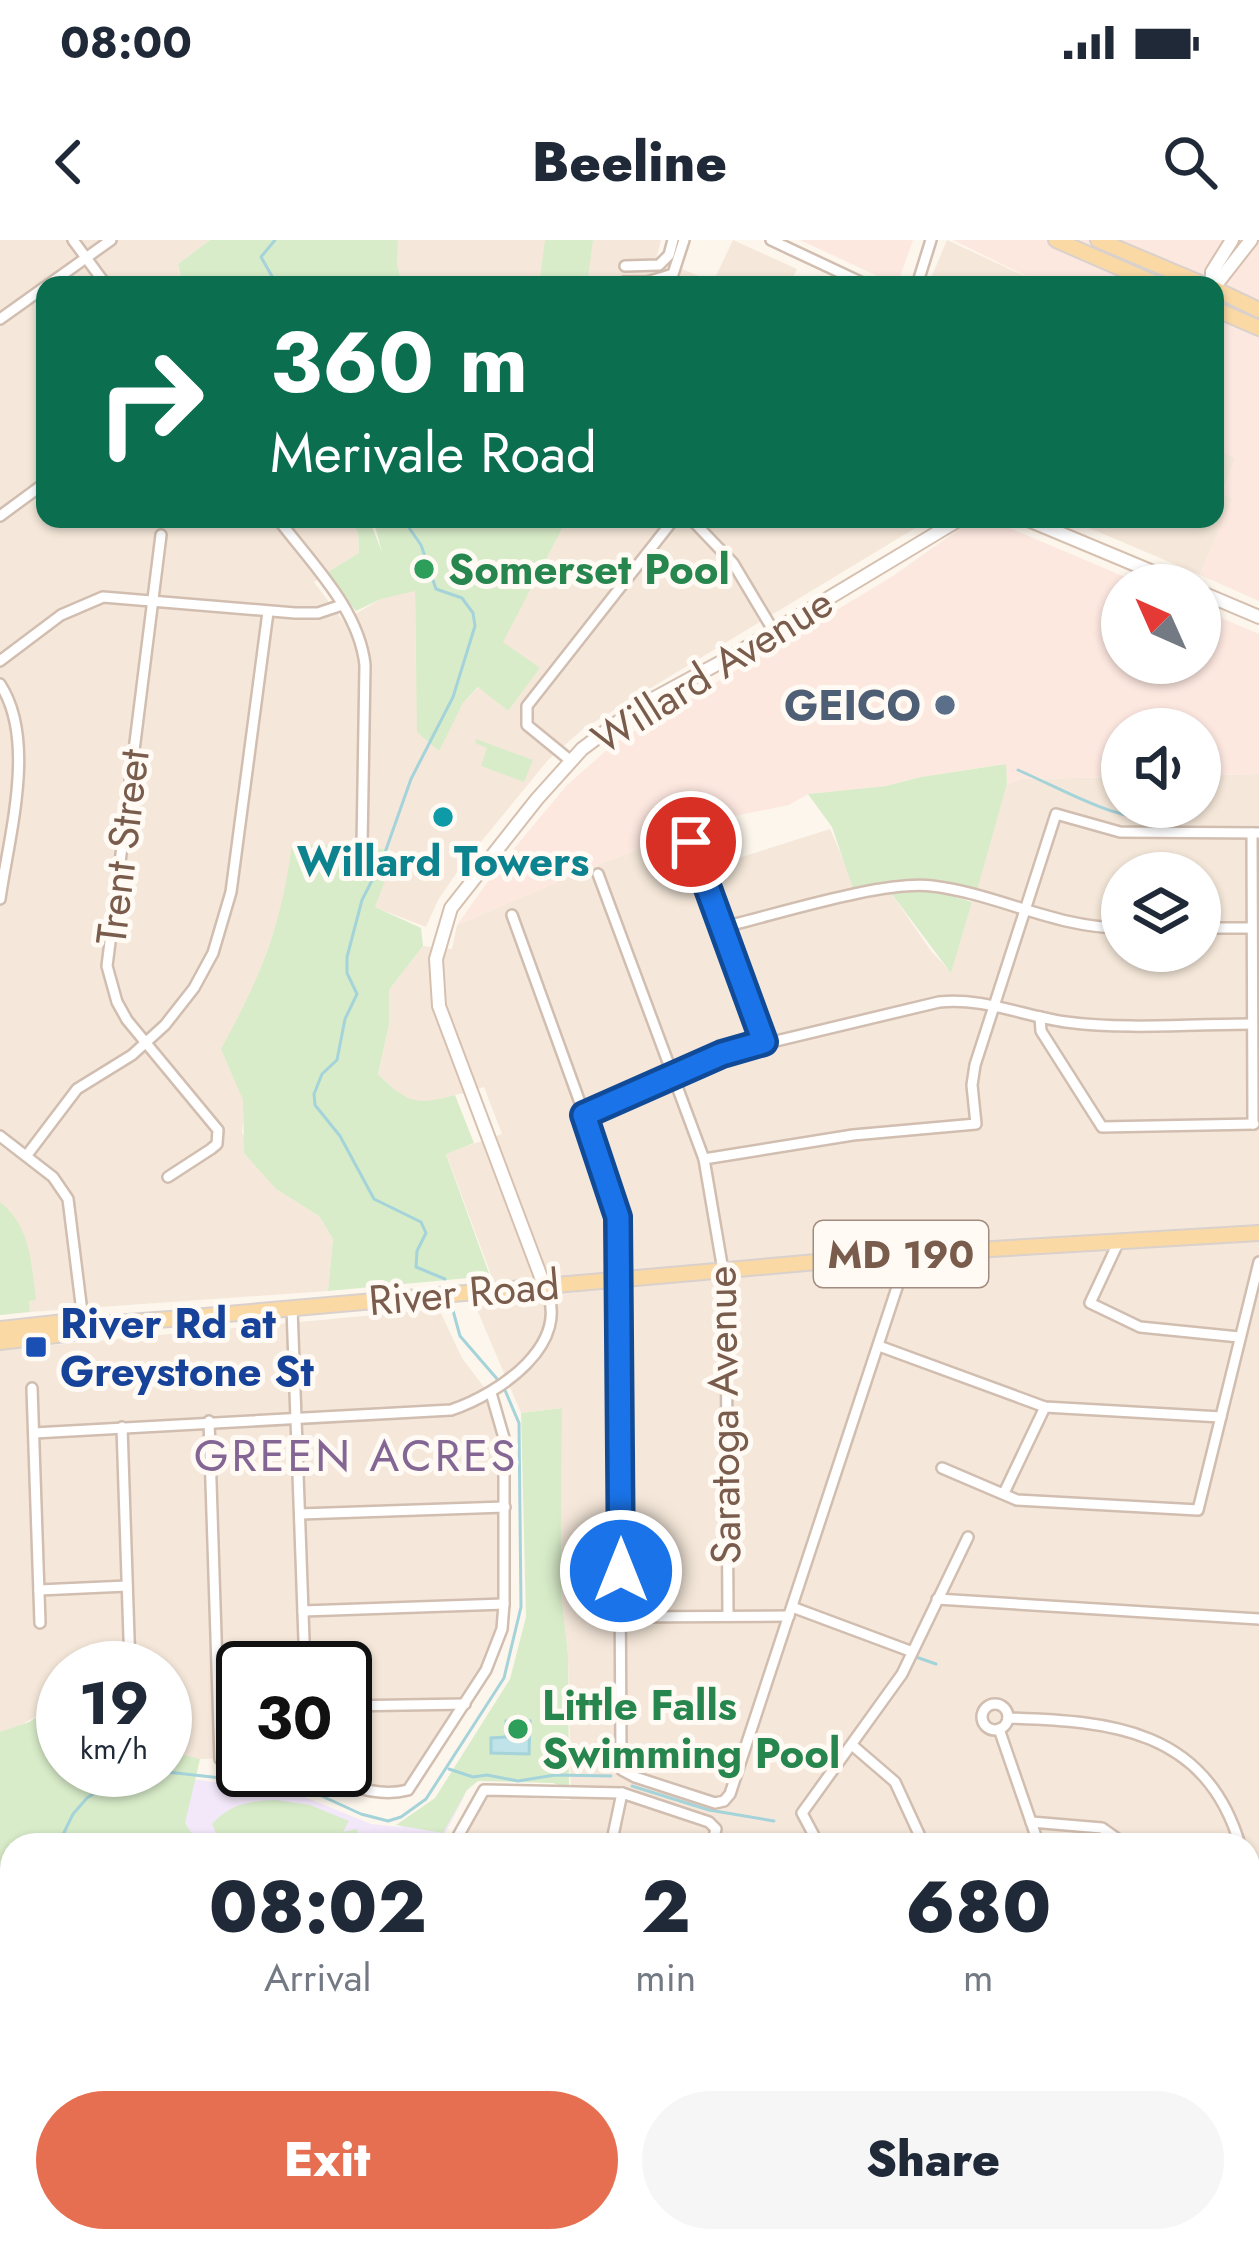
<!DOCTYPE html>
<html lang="en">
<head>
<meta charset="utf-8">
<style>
	:root { --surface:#fff; --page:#f6f6f7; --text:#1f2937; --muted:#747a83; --accent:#e76f51 }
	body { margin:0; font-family:Jost,sans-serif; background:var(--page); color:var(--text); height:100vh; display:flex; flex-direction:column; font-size:45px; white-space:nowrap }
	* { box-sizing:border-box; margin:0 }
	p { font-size:39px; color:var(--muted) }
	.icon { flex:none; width:66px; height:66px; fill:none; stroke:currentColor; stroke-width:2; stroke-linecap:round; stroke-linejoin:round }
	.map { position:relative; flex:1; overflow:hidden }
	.sheet { position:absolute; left:0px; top:1593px; width:1260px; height:420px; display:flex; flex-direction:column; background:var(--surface); border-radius:36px 36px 0 0; box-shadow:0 3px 9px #0004 }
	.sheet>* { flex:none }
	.guide { position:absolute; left:36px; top:36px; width:1188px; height:252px; border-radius:24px; box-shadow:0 3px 9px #0004; background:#0b6e4f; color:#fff; overflow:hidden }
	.needle { width:78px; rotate:315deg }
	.tools { position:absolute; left:1101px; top:324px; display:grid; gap:24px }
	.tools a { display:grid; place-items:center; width:120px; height:120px; border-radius:50%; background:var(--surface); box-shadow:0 3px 9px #0004; font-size:60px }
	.speed { position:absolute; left:36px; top:1401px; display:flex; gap:24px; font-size:60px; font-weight:700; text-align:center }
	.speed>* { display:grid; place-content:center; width:156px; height:156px; border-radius:50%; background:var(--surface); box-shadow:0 3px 9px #0004; line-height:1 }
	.speed small { font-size:30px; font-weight:400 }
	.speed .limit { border:6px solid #111; border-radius:18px; background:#fff; color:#111 }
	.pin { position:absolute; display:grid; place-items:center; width:102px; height:102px; color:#fff; margin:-51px; border:6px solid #fff; border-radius:50%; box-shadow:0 3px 12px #0007 }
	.me { position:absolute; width:132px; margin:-66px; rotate:0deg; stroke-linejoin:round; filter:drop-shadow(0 0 9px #0008) }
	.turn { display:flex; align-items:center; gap:42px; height:252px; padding:0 36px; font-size:54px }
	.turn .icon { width:156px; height:156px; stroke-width:2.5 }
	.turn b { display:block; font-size:84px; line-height:102px }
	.eta { display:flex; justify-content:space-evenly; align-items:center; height:204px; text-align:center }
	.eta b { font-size:72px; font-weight:800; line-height:84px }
	.action { display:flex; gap:24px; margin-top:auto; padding:24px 36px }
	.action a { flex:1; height:138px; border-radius:72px; background:var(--accent); color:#fff; font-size:48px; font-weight:800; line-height:138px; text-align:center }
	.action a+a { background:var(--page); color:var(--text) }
	.status { display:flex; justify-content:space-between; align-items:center; height:84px; padding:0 60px; background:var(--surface); direction:ltr }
	.status svg { height:33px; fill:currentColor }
	header { display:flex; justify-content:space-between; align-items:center; height:156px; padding:0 36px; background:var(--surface); font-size:54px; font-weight:800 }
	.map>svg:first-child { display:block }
	.residential { fill:#f5e8da; fill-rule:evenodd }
	.commercial { fill:#fde8e0 }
	.education { fill:#f3e8fa }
	.green { fill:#d8ecc9 }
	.water { fill:#bfe3e8; stroke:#a5d3da; stroke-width:3 }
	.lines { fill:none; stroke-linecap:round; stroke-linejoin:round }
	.stream { stroke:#a5d3da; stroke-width:3 }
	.street-casing { stroke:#d1beb0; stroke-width:14 }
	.secondary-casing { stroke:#d6c0b0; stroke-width:16 }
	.primary-casing { stroke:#dad1cd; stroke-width:18 }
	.street { stroke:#fff; stroke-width:9 }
	.secondary { stroke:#fff; stroke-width:12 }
	.primary { stroke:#fbd9a5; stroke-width:14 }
	.route-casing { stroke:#114b97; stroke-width:30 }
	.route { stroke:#1a73e8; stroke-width:21 }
	.leisure-dot { fill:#2e9e5b; stroke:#fffaf3; stroke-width:4.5 }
	.service-dot { fill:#5c6f8a; stroke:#fffaf3; stroke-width:4.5 }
	.culture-dot { fill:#0f9aa8; stroke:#fffaf3; stroke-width:4.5 }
	.transit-dot { fill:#1a4fb4; stroke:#fffaf3; stroke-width:4.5 }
	.labels { text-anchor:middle; stroke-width:10; stroke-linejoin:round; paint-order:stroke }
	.shield { fill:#fffaf3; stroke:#a28b7f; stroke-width:3 }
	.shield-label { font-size:39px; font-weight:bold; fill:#7a5c4d }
	.leisure-label { font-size:42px; font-weight:bold; fill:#27864d; stroke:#fffaf3; text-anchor:start }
	.street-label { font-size:42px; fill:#7a5c4d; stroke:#fffaf3 }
	.service-label { font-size:42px; font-weight:bold; fill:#4e5e75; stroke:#fffaf3; text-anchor:end }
	.culture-label { font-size:42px; font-weight:bold; fill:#0d838f; stroke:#fffaf3 }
	.transit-label { font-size:42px; font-weight:bold; fill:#164399; stroke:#fffaf3; text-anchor:start }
	.neighbourhood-label { font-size:45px; letter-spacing:3px; fill:#846695; stroke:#fffaf3 }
</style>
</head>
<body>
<div class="status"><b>08:00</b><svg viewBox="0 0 49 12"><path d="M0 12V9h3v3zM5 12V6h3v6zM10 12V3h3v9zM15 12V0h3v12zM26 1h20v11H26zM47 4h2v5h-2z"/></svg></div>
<header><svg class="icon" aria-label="back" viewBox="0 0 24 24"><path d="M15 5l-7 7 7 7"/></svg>Beeline<svg class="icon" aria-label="search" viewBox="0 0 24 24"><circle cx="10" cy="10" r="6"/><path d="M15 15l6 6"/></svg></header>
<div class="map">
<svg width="1259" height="2013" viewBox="0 0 1259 2013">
	<rect width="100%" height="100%" fill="#fdf6ec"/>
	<g class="residential">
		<path d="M0,0h210l-32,24 5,21h-138v234h306l7,14 1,20 -45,29 29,39 38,-22 34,-9 1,84 22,76 25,-47 16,-16 29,24 31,-42 -37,-27 65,-123 360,2 -344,208 -35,31 -86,105 -24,35 -12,27 -52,-20 21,-52 -5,-5 -44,3 -62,51 -30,83 -12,146 34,56 43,27 14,23 -5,52 -298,21 -8,-80 -22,-25z"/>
		<path d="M398,0h263l-11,45h-247l-6,-20z"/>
		<path d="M733,0l64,29 -8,16h-118l11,-16 31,13z"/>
		<path d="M947,0l82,38 -3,7h-98z"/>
		<path d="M1215,210l21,8 -14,35 11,5 -33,77 -132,-56h147z"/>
		<path d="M1259,534v1479h-905l6,-12h888v-396h-788l22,-44 8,-5 81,4 -3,-145 -7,-63 1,-184 -41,5 -46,-108 26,-3 -55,-149 56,-19 -18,-47 -60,17 -25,-9 -21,-21 11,-49v-35l34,-44 29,3 5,-24 130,-56 122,-48 14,42 107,-34 31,71 30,-7 40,58 20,21 56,-188 14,-5 101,-2v30h78v-32zM1122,633h78v78h-78z"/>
		<path d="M439,1069l23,49 22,29 13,32 3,200 -8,32 -79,130 -7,7 -36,2 -48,-20h23v-102h-102v90l-43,1 -35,-7v-84h-102v33l-63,36v-387z"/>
		<path d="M12,1877v124h334l-6,12h-340v-94z"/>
	</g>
	<g class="commercial">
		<path d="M800,0h113l-16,45z"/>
		<path d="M953,0h306v361l-59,-26 32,-76 -10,-6 13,-35 -20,-8v-165h-189l2,-8z"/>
		<path d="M973,279h15l156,66h-22v78h78v-54l59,25v140l-59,1v-46h-78v48l-101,2 -14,5 -2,-20 -84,13 -35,9 -78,8 -19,11 -80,16 -122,48 -130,56 39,-55 71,-85 48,-42 278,-167z"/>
	</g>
	<path class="education" d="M155,1534l140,19 76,31 29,3 29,-23 36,-9 -26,50h-373z"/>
	<g class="green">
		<path d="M210,0h188l-1,25 6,20h-220l-5,-21z"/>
		<path d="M545,0h48l-6,45h-48z"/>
		<path d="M351,279h18l13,33 -9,-33h194l-64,123 37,26 -32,43 -30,-24 -15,16 -24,48 -22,-19 -2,-141 -34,8 -25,12 -31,-37 34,-21 -1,-20z"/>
		<path d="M476,499l57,21 -9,22 -43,-16 6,-18 -12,-5z"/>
		<path d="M1006,524l1,20 -30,106 -63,-10 -60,11 -22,-64 -24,-33 78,-8 35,-9z"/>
		<path d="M292,604c29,3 80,-3 103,10l-20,53 46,21 2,18 -34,44v35l-11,49c29,29 38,32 77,21l19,48 -28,11 44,122 -162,15 5,-52 -14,-23 -43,-27 -32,-36 -1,-53 -22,-51c40,-73 60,-121 71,-205z"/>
		<path d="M934,651l38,11 -21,71 -60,-80z"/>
		<path d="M0,962c31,25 31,60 36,98l-7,1 1,11 -30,3z"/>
		<path d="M562,1168l-1,184 7,63 1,134 -16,-6 -75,-2 -11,9 -24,43 -47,-8 39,-27 75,-119 16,-62 -5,-204z"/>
		<path d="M63,1461v69h102l3,-19 32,8 -15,64 14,22h-187v297l-12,28v-438l29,-10z"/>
		<path d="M276,1560l34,5 39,16 -6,11 14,-3 5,16h-141l-9,-21c18,-20 37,-23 64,-24z"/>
	</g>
	<path class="water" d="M506,1481h24l-1,33 -38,-1v-15l15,-1z"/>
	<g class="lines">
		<g class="stream">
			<path d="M275,0l-14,17 16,28"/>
			<path d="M403,279l18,26 15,44 26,9 11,15 2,13 -22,71 -42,82 -29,82 -20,39 -15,57v16l10,21 -12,25 -8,41 -15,14 -8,20 1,11 25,31 34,63 47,23 5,11 -9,18 -1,16 29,12"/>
			<path d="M1018,530c59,26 90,48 156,53l4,-4"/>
			<path d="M452,1067l8,29 38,44"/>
			<path d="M916,1417l20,7"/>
			<path d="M449,1529l24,8 14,-2 31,6 37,-6 56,1"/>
			<path d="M632,1546l77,24 65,11"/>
			<path d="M58,1605l15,-31 14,-16 29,-19 33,-9 153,17 59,27 27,7 13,-4 25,-18 78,-121 17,-71 -2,-184 -15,-35"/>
		</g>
		<defs>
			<g id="street">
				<path d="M73,0l33,45"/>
				<path d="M771,0l96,45"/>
				<path d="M625,26l34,-1 10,-10 4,-15"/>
				<path d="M624,42h23l26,-8 11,-34"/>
				<path d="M48,45l63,-45"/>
				<path d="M917,45l14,-45"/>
				<path d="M0,79l45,-32"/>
				<path d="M0,276l45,-33"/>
				<path d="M278,279c33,44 81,90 87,146l-3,181"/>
				<path d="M691,279l42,44 40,67"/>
				<path d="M161,295l-54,431 10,36 10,18 91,110 -1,14 -6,5 -43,28"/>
				<path d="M0,421l61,-46 42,-18 192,16h23l24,-8"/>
				<path d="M0,444c37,56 9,151 0,215"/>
				<path d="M571,521l-44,-36v-19l147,-187"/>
				<path d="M1252,593l1,291"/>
				<path d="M691,602l73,200"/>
				<path d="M598,634l106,285 22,129 2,328"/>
				<path d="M512,675l96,265 10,37 3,538 1,15 13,7 80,26 9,-2 6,-7 178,-540"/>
				<path d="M723,687c52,-12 160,-47 209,-41 66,8 123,42 190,42"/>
				<path d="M1200,688h52"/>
				<path d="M1040,777l1,14 61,96 152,-3"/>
				<path d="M584,875l138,-61 217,-52c43,-5 84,14 127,20 61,8 125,2 186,2"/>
				<path d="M0,896l53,41 15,22 15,121"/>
				<path d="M27,915l50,-66 55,-34 33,-30 29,-37 19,-35 18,-61 37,-280"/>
				<path d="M704,919l149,-24 123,-11 -4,-39 3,-20 81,-251 64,18 139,1"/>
				<path d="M1119,1001l-29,62 50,24 99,10"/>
				<path d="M292,1068l13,360"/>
				<path d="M879,1106l166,61 176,10"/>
				<path d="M32,1148l8,235"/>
				<path d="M209,1181l11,338 23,3"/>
				<path d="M122,1187l8,241"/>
				<path d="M34,1193l417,-23c48,-16 124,-67 93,-125"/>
				<path d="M942,1228l75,32 181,10 61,-248"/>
				<path d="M1004,1253l41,-86"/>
				<path d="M300,1274l205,-7"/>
				<path d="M39,1350l88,-4"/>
				<path d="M937,1359l322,20"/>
				<path d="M792,1367l118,44"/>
				<path d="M303,1371l201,-7"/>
				<path d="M621,1377l168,-1"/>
				<circle cx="995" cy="1477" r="13"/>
				<path d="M345,1466l120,-2"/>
				<path d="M1008,1478c103,3 198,11 232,127"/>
				<path d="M999,1489l40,116"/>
				<path d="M852,1505l43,37 29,63"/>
				<path d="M295,1530c38,6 74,30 113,20l78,-120 16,-41 2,-25v-166l-13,-45"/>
				<path d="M1031,1582l71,6 24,17"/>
				<path d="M453,1605l31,-55 138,3 87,29 7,7 -4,16"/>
				<path d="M611,1605l11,-52"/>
				<path d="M819,1605l-17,-32 100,-139 66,-137"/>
				<path d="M1248,1650h11"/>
				<path d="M1248,1793h11"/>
				<path d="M1248,1983h11"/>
				<path d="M838,2001l63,12"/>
				<path d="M1017,2001l3,12"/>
				<path d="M1166,2001l4,12"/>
				<path d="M43,2013l1,-12"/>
				<path d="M347,2013l6,-12"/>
				<path d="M603,2013l4,-12"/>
			</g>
			<g id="secondary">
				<path d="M1212,45v-13l20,-32"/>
				<path d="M1215,46l36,-46"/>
				<path d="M1026,279l158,66"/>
				<path d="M1200,352l59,25"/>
				<path d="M544,1045l-105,-279 -3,-47 15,-51 86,-109 45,-50 56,-42 96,-52 226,-136"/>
				<path d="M0,1653l12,56"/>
				<path d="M0,1849l12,-48"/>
			</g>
			<g id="primary">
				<path d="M1056,0l103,45"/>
				<path d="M1098,0l107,45"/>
				<path d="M1215,49l44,21"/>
				<path d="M1215,69l44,19"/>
				<path d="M0,1089l83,-9 17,4 70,-5 738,-65 351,-21"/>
				<path d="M0,1102l90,-11 10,-7"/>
			</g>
		</defs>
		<use href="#street" class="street-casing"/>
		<use href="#secondary" class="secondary-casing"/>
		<use href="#primary" class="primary-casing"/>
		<use href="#street" class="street"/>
		<use href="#secondary" class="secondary"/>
		<use href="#primary" class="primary"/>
	</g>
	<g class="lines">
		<defs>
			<path id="route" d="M621,1331l-3,-354 -34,-102 138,-61 42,-12 -73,-200"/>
		</defs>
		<use href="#route" class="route-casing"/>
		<use href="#route" class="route"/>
	</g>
	<g class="leisure-dot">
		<circle cx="424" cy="329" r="12"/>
		<circle cx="518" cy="1489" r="12"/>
	</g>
	<circle class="service-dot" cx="945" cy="465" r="12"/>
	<circle class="culture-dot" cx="443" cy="577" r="12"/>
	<rect class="transit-dot" x="24" y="1095" width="24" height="24" rx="6"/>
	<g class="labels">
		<rect class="shield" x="814" y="981" width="174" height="66" rx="9"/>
		<g class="shield-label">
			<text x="901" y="1028">MD 190</text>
		</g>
		<g class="leisure-label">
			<text x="448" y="344">Somerset Pool</text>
			<text x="542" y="1480">Little Falls<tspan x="542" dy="48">Swimming Pool</tspan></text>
		</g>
		<g class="street-label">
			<text transform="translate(712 430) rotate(-32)" y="15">Willard Avenue</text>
			<text transform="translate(122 607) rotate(-83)" y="15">Trent Street</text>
			<text transform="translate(464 1052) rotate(-5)" y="15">River Road</text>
			<text transform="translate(723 1175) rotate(-91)" y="15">Saratoga Avenue</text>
		</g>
		<g class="service-label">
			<text x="921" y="480">GEICO</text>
		</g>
		<g class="culture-label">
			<text x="443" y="636">Willard Towers</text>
		</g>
		<g class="transit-label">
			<text x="60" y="1098">River Rd at<tspan x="60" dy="48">Greystone St</tspan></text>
		</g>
		<g class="neighbourhood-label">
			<text x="356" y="1231">GREEN ACRES</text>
		</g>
	</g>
</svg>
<div class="tools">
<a><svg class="needle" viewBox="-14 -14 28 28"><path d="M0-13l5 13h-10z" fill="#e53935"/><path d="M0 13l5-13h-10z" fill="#747a83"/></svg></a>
<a><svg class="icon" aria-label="sound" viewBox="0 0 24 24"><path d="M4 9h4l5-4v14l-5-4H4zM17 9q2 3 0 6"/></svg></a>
<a><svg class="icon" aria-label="layers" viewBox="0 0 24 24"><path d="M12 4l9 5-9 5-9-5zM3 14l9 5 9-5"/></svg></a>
</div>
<div class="speed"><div>19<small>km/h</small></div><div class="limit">30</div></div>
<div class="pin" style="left:691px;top:602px;background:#d93025"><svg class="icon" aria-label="arrive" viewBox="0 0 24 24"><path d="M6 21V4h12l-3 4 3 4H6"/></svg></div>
<svg class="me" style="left:621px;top:1331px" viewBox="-20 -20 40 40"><circle r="17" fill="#1a73e8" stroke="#fff" stroke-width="3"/><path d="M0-11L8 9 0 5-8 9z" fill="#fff"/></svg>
<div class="guide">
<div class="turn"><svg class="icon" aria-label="right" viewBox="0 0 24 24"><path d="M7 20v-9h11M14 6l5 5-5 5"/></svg><div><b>360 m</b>Merivale Road</div></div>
</div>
<section class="sheet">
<div class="eta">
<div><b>08:02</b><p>Arrival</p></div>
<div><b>2</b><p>min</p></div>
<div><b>680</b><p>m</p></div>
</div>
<div class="action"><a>Exit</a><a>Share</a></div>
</section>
</div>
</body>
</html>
